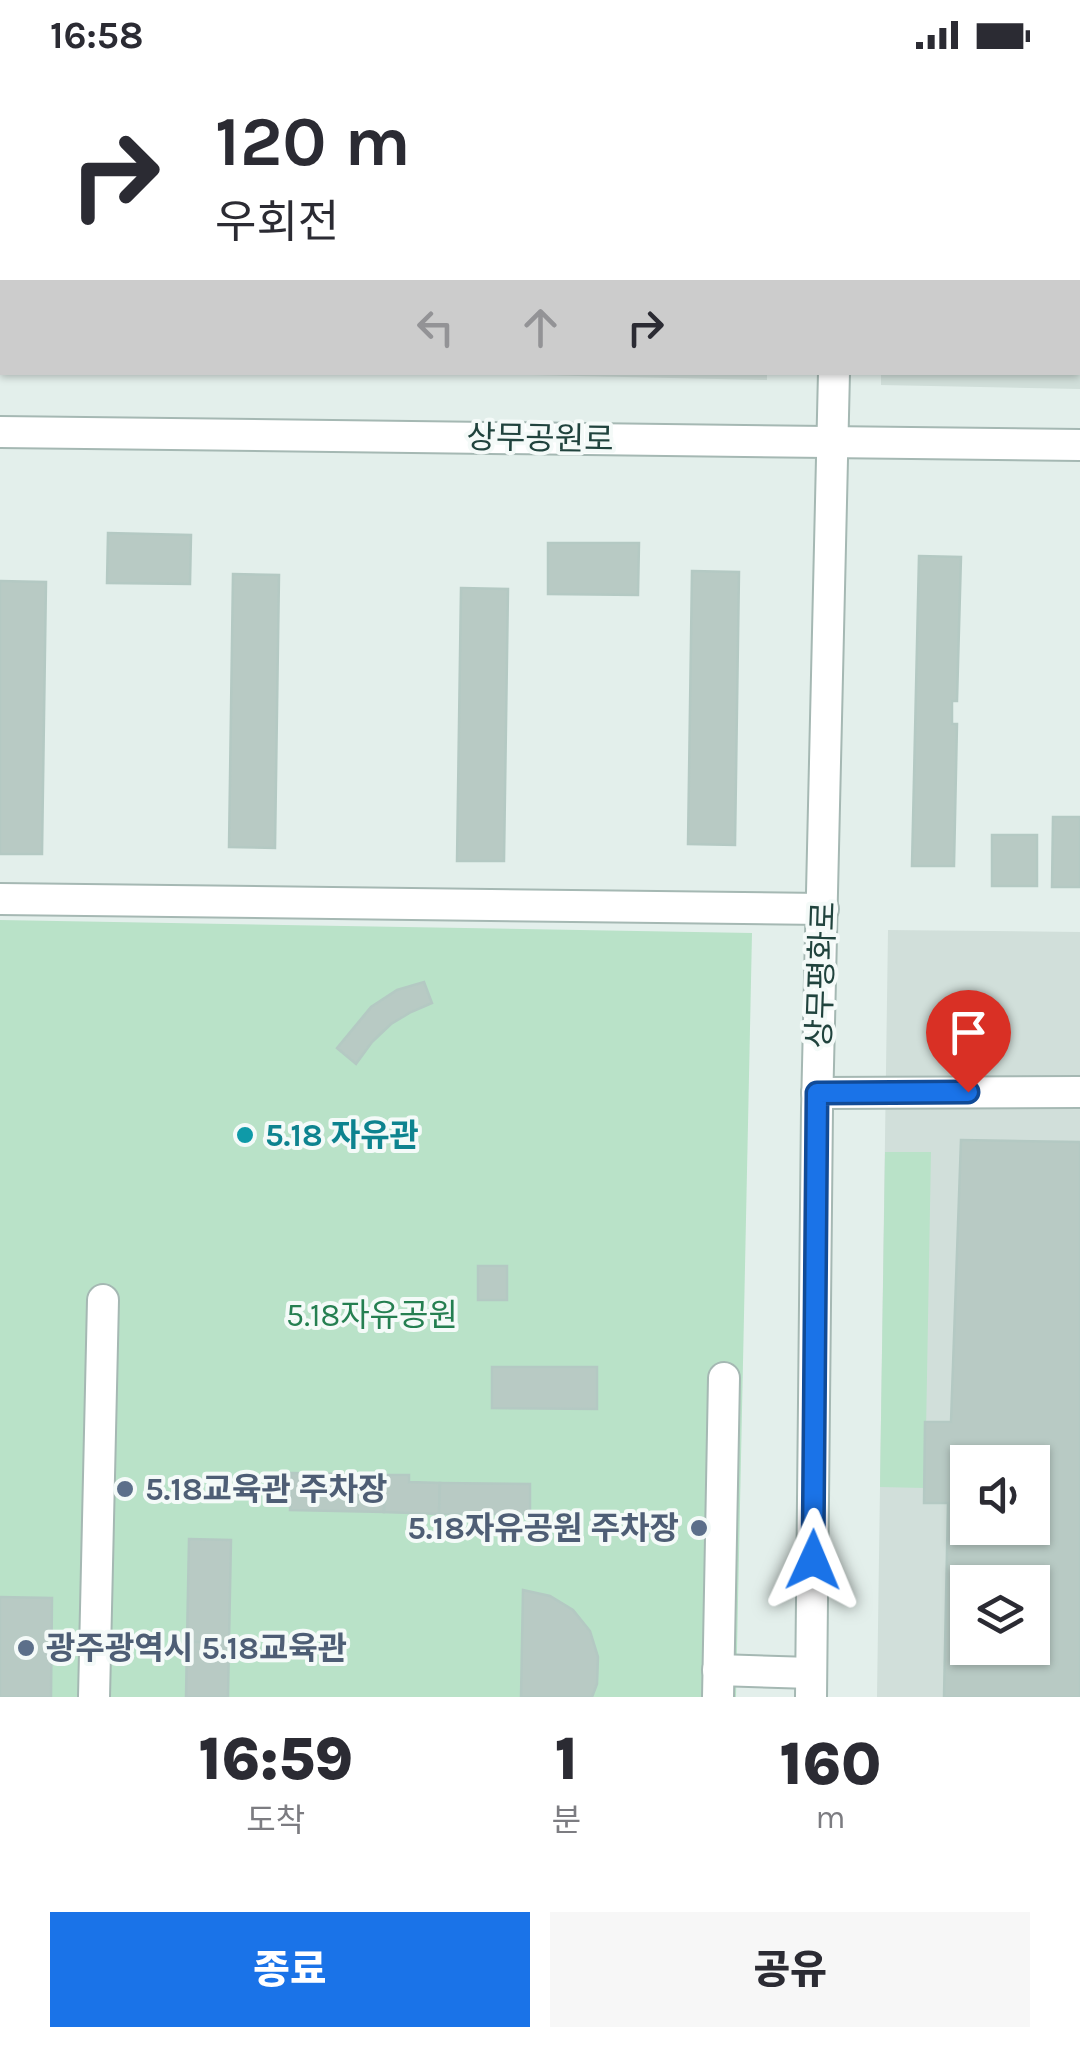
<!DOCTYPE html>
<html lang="ko">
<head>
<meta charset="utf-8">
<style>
	:root { --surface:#fff; --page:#f7f7f7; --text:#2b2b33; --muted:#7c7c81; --accent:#1a73e8 }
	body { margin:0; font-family:Karla,"Noto Sans KR",sans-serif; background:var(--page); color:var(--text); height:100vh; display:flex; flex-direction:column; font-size:38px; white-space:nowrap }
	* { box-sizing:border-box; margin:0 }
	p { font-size:32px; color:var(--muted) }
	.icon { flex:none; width:55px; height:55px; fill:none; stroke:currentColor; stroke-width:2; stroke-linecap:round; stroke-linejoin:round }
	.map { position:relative; height:1627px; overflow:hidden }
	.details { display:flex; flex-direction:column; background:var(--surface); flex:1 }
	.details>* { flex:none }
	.top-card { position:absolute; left:0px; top:0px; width:1080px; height:305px; box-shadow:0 2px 8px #0004; background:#fff; color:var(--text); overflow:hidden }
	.tools { position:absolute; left:950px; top:1375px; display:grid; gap:20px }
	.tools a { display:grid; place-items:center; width:100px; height:100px; border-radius:0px; background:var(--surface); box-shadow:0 2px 8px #0004; font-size:50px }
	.pin { position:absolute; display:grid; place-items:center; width:85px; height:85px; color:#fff; margin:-102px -42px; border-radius:50% 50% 50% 0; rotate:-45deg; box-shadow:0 0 10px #0007 }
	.pin .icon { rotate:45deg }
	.me { position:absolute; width:110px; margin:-55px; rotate:1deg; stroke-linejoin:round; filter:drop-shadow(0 0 8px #0008) }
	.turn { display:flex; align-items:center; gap:35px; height:210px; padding:0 50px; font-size:45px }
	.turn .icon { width:130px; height:130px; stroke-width:2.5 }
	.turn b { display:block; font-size:70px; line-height:85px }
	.lanes { display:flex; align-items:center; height:95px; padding:0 50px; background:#0003; justify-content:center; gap:50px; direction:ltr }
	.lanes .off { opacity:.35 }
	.eta { display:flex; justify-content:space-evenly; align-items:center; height:170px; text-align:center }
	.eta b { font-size:60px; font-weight:800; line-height:70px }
	.button { display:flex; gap:20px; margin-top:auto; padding:20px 50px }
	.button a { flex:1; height:115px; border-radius:0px; background:var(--accent); color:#fff; font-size:40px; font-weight:800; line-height:115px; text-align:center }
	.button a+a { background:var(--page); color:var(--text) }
	.status { display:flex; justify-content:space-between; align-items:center; height:70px; padding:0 50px; background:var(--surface); direction:ltr }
	.status svg { height:28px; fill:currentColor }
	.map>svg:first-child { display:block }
	.built { fill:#d1dfda; fill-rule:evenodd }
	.green { fill:#b9e2c8 }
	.building { fill:#b8cac4; stroke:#b4c9c3; stroke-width:2.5; fill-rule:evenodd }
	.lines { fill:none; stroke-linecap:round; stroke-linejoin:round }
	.minor-casing { stroke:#a5b8b3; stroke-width:34 }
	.minor { stroke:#fff; stroke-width:30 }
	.route-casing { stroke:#114b97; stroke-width:25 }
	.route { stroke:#1a73e8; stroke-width:18 }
	.culture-dot { fill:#0f9aa8; stroke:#f4faf8; stroke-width:4 }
	.service-dot { fill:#5c6f8a; stroke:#f4faf8; stroke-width:4 }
	.labels { text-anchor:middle; stroke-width:8; stroke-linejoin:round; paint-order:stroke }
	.street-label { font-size:32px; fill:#20433d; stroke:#f4faf8 }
	.culture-label { font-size:32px; font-weight:bold; fill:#0d838f; stroke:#f4faf8; text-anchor:start }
	.park-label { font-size:32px; fill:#257f51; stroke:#f4faf8 }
	.service-label { font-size:32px; font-weight:bold; fill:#4e5e75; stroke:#f4faf8; text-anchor:start }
</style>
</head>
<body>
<div class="status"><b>16:58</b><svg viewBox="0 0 49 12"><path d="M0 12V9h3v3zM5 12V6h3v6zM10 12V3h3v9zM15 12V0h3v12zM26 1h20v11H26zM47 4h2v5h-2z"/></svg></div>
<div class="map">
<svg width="1080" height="1627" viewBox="0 0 1080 1627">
	<rect width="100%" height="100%" fill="#e3efeb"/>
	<g class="built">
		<path d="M309,0h465l-1,2h-464z"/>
		<path d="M888,0h192v319l-199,-4v-12l197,-1v-300h-190z"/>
		<path d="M767,302v8l-336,-7v-1z"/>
		<path d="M888,860l192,2v765h-203zM968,1392h64v66h-64zM968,1512h64v66h-64z"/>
	</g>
	<g class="green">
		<path d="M598,0h176l-1,2h-175z"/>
		<path d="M0,850l752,13 -16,764h-736z"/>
		<path d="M885,1082h46l-6,336 -45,-1z"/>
	</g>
	<g class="building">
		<rect x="909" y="0" width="77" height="2"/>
		<rect x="1078" y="85" width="2" height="204"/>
		<rect x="0" y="203" width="2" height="67"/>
		<path d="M108,463l83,2 -1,49 -83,-1z"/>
		<path d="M548,473h91l-1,52 -90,-1z"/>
		<path d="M919,486l42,1 -4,144h-5v23h5l-3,142h-42z"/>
		<path d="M692,501l47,1 -4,273 -47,-1z"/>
		<path d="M233,504l46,1 -4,273 -46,-1z"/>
		<path d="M0,511l46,1 -4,272h-42z"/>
		<path d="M461,518l47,1 -4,272h-47z"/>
		<path d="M1053,747h27v70h-28z"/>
		<rect x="992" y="765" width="45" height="51"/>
		<path d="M424,912l8,21 -21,9 -20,12 -19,18 -16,22 -19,-16 34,-41 26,-17z"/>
		<path d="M961,1070l119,2v555h-136l4,-194h-24l1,-81h26zM968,1392h64v66h-64zM968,1512h64v66h-64z"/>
		<rect x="478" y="1196" width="29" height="34"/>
		<path d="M492,1297h105v42l-105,-1z"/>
		<path d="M291,1403l94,2 -1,37 -94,-2z"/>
		<path d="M385,1405h24v7l31,1 -1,31 -55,-2z"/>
		<path d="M440,1413l90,1v30h-91z"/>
		<path d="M189,1469l42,1 -2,102h-42z"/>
		<path d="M523,1520l27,6 23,14 17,21 8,26 -1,27 -5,13h-71z"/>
		<path d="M0,1527l52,1 -1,99h-51z"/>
		<path d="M187,1572h42l-1,55h-42z"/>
	</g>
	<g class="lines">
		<defs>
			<g id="minor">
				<path d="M839,2v-2"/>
				<path d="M0,362l1080,13"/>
				<path d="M0,829l823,10"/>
				<path d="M817,1023l263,-1"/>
				<path d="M718,1600l93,3"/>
				<path d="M94,1627l9,-397"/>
				<path d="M718,1627l6,-319"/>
				<path d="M811,1627l6,-588 17,-737"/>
			</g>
		</defs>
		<use href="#minor" class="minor-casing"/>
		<use href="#minor" class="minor"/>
	</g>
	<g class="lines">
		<defs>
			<path id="route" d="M813,1490l4,-467 151,-1"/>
		</defs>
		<use href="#route" class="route-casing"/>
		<use href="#route" class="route"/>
	</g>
	<circle class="culture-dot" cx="245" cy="1065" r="10"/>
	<g class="service-dot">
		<circle cx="125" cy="1419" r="10"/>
		<circle cx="699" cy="1458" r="10"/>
		<circle cx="26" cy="1578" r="10"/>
	</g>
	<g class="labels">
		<g class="street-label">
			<text transform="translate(540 368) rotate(1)" y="11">상무공원로</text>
			<text transform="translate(821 905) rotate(-88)" y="11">상무평화로</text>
		</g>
		<g class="culture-label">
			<text x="265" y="1076">5.18 자유관</text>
		</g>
		<g class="park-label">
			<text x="372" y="1256">5.18자유공원</text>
		</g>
		<g class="service-label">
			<text x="145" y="1430">5.18교육관 주차장</text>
			<text x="679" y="1469" text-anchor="end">5.18자유공원 주차장</text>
			<text x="46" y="1589">광주광역시 5.18교육관</text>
		</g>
	</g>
</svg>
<div class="tools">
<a><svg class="icon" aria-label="sound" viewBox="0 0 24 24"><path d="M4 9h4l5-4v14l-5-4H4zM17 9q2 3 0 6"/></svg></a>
<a><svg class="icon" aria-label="layers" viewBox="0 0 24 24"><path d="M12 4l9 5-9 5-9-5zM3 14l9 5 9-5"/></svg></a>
</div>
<div class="pin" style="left:968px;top:1022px;background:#d93025"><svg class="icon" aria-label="arrive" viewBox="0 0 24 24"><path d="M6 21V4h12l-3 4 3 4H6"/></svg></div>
<svg class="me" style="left:813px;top:1490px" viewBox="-20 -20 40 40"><path d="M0-17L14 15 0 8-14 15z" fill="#1a73e8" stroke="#fff" stroke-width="4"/></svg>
<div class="top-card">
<div class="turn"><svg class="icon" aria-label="right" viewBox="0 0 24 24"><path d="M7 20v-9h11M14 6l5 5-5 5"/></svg><div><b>120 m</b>우회전</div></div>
<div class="lanes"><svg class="icon off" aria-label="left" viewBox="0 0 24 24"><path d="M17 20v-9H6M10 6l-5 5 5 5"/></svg><svg class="icon off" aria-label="ahead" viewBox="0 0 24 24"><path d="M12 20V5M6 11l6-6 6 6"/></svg><svg class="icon" aria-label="right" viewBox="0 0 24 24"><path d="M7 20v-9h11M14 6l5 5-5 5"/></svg></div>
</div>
</div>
<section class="details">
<div class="eta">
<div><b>16:59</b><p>도착</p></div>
<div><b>1</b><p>분</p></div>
<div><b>160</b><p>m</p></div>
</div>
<div class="button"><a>종료</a><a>공유</a></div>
</section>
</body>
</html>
